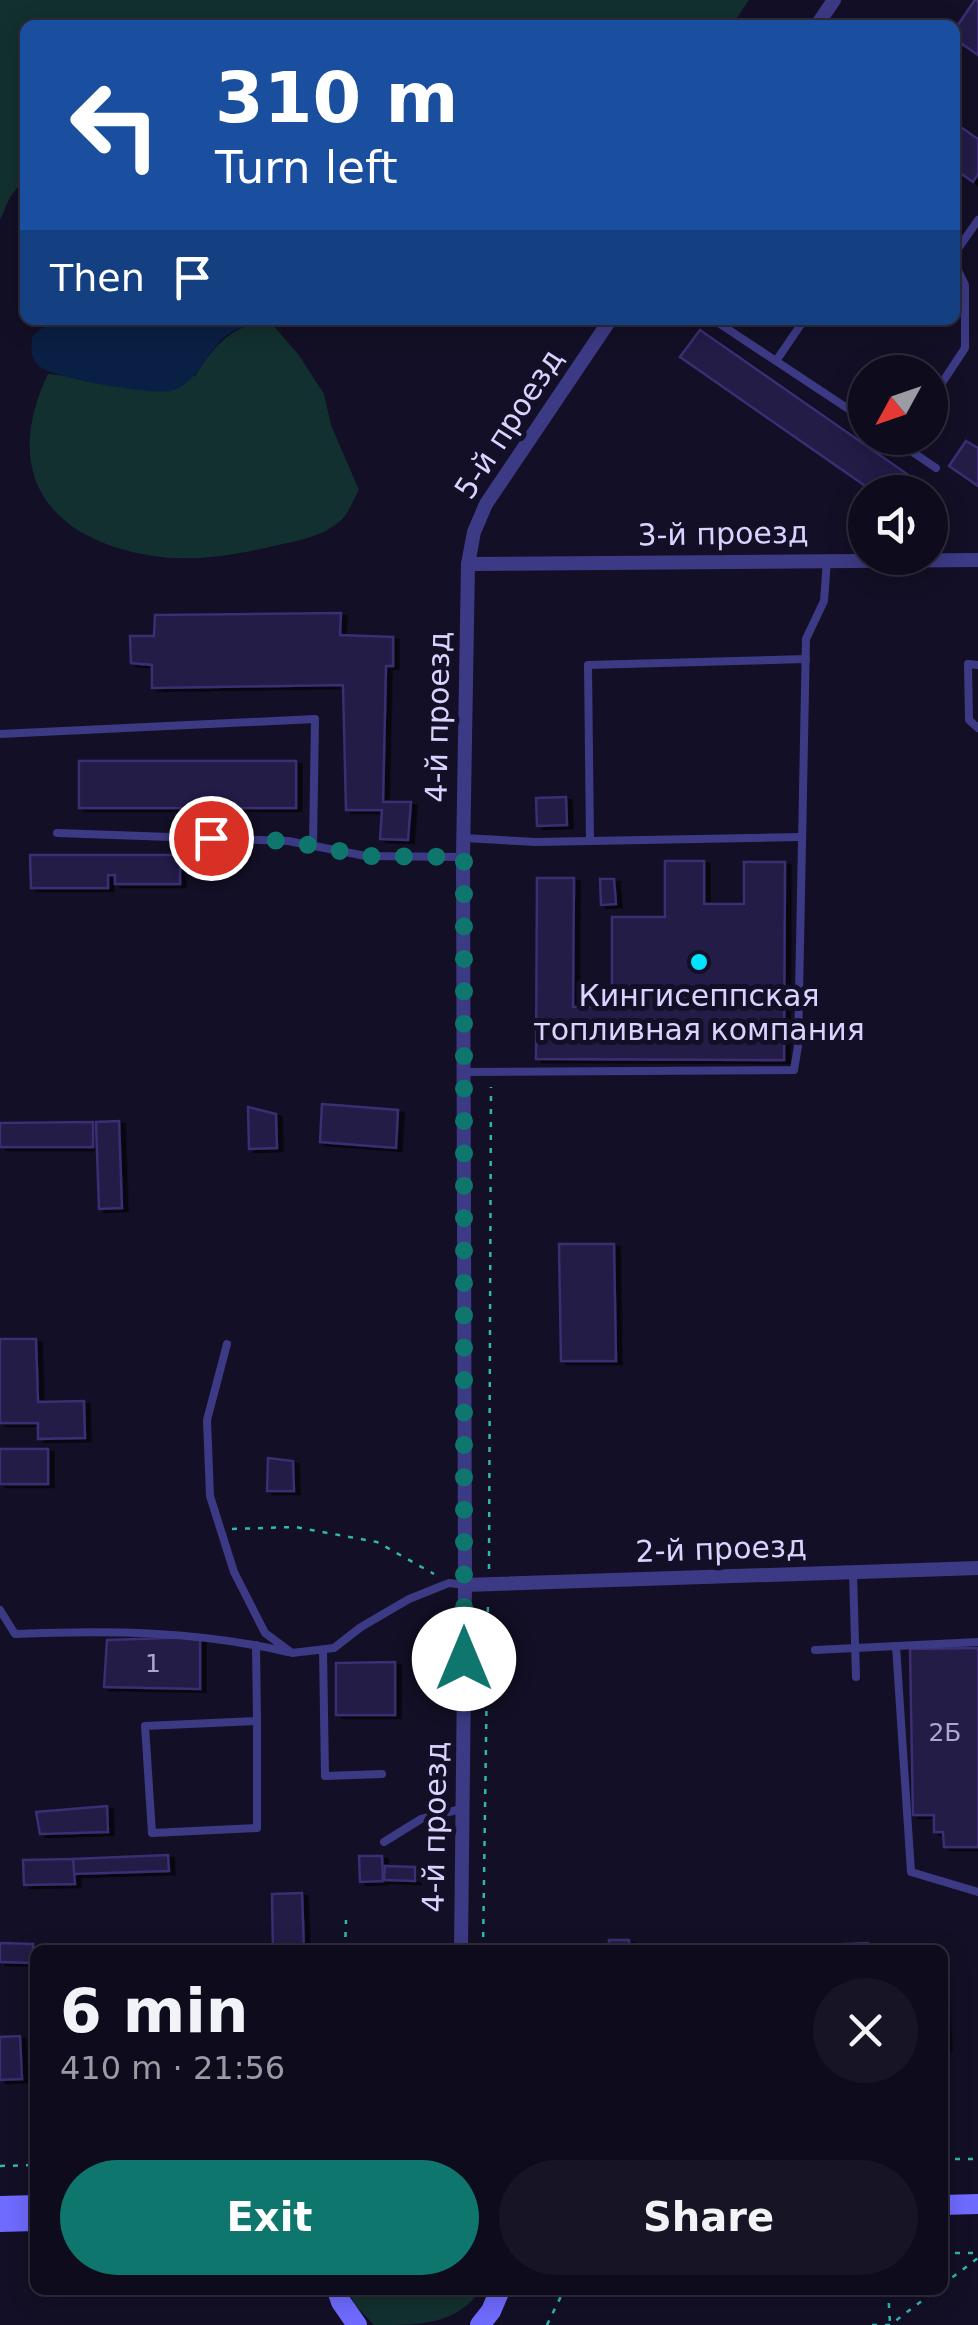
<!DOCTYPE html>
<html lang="en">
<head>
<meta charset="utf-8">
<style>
	:root { --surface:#0e0b1c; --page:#171425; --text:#f1f3f6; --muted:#9b9ba3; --line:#2e2b3b; --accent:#0f766e }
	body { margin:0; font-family:"DejaVu Sans",sans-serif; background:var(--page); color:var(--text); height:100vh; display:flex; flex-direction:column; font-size:38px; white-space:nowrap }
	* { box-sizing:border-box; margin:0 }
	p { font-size:32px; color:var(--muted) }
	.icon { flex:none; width:55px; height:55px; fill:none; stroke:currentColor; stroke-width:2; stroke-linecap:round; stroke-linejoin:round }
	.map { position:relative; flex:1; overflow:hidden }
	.details { position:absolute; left:30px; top:1945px; width:918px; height:350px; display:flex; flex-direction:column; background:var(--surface); border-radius:15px; box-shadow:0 5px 25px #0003,0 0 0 2px var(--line) }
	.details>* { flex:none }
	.top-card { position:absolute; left:20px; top:20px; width:940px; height:305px; border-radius:15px; box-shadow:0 5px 25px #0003,0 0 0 2px var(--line); background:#1a4fa0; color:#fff; overflow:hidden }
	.needle { width:65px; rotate:230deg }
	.tools { position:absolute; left:848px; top:355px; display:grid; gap:20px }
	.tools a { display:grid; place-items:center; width:100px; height:100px; border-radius:50%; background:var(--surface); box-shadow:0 5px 25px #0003,0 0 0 2px var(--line); font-size:50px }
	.pin { position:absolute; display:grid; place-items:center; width:85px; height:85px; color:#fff; margin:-42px; border:5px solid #fff; border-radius:50%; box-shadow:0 2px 10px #0007 }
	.me { position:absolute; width:110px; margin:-55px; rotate:0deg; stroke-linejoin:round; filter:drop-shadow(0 0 8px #0008) }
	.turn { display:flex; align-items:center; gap:35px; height:210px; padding:0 30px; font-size:45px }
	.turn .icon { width:130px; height:130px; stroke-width:2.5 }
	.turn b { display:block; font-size:70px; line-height:85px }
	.then { display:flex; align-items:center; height:95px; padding:0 30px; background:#0003; gap:20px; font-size:38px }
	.round { display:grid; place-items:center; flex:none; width:105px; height:105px; border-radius:52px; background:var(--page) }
	.headline { display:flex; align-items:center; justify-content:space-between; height:170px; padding:0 30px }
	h1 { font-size:60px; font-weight:800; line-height:75px }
	.button { display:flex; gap:20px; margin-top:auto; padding:20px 30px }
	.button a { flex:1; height:115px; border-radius:60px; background:var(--accent); color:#fff; font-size:40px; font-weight:800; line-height:115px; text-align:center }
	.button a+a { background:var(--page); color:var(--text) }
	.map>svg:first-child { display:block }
	.green { fill:#12302f }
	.water { fill:#0a1f44 }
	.building { fill:#241b47; stroke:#3b2d73; stroke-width:2.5; filter:url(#shadow) }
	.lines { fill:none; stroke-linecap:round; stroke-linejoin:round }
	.path { stroke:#2fb8b0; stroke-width:2.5; stroke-dasharray:5 8; stroke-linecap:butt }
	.lane { stroke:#3d3a85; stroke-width:8 }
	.street { stroke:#3d3a85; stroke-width:14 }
	.secondary { stroke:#6f6bff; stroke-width:20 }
	.route { stroke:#0f766e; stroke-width:18; stroke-dasharray:0 32.4 }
	.poi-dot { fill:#00e5ff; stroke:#130f26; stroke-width:4 }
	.labels { text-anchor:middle; stroke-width:10; stroke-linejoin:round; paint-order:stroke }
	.number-label { font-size:25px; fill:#aca6d1 }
	.street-label { font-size:30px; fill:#d9d4ff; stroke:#130f26 }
	.poi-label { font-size:30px; fill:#d9d4ff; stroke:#130f26 }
</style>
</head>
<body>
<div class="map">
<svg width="978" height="2325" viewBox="0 0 978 2325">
	<defs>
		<filter id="shadow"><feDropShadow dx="5.5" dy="3" stdDeviation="0" flood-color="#0009"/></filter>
	</defs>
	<rect width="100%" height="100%" fill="#130f26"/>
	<g class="green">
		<path d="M0,0h749l-17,25h-707v153l-15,19 -10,23z"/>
		<path d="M252,324h20l26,30 26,40 7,31 28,65c-5,8 -9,20 -15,27 -17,19 -47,24 -70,29 -39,9 -81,16 -121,10 -103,-16 -153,-81 -105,-182l35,4 112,-2c16,-25 28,-42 57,-52z"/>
		<path d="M348,2290h134c-29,35 -58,35 -108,35l-19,-20z"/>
	</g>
	<path class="water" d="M76,320h214c-20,4 -43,2 -60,13 -24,15 -30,50 -59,58 -19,4 -123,-13 -133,-26 -8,-9 -7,-17 -6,-28l10,-9z"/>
	<g class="building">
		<path d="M975,0h3v55l-23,-16v-10z"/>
		<path d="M955,123l23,16v35l-5,8 -18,-13z"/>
		<path d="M700,330l233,162 -3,5v-5h-56l-194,-135z"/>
		<path d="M966,441l12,7v38l-29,-20z"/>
		<path d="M341,613l-1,22 53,2v29h-7l-3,136h28l-3,38 -28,-1 2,-29h-36l-3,-125 -191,3v-23l-21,-2 -1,-27h24l1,-21z"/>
		<rect x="79" y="761" width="217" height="47"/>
		<path d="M566,797l1,28 -30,1 -1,-28z"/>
		<path d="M30,855h150v29h-65v-9h-7v13h-77z"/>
		<path d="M665,861h39v43h40v-42h41l-1,198 -248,-1 1,-181h37l-1,129h39v-90h53z"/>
		<path d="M600,879h14l2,25 -15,1z"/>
		<path d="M322,1104l76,6 -2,38 -76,-6z"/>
		<path d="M248,1107l28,7 1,34 -28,1z"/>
		<path d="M119,1121l3,87 -23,1 -3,-87z"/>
		<path d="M93,1122v25h-93v-24z"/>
		<path d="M559,1244h55l2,117h-55z"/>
		<path d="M0,1339h36l2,63 46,-1 1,37 -47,1v-16h-38z"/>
		<rect x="0" y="1449" width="48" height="35"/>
		<path d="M268,1458l25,3 1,30h-27z"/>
		<path d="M200,1637v52l-96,-2 3,-47z"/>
		<path d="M978,1648v199h-34l-1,-15h-9v-17h-21l-3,-166z"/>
		<path d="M395,1662v53h-59v-52z"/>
		<path d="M107,1806l1,26 -68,2 -4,-22z"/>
		<path d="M168,1855l1,16 -96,3v-15z"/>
		<path d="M359,1856h23l1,25 -23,1z"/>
		<path d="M73,1859l2,25 -51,1 -1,-25z"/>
		<path d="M385,1866l30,1v14l-31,-1z"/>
		<path d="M302,1893l2,57h-31l-1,-56z"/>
		<rect x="609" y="1940" width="20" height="10"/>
		<path d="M0,1943l33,1v19l-33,-1z"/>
		<path d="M868,1943v7h-67v-4z"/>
		<path d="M942,1974l4,74h-4z"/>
		<path d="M20,2036l2,43 -22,1v-43z"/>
	</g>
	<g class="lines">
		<g class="path">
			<path d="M232,1529l63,-2 82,15 57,32"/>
			<path d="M489,1569l2,-482"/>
			<path d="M345,1950l1,-30"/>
			<path d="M483,1950l5,-348"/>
			<path d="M942,2159h36"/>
			<path d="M0,2166l35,-1"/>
			<path d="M942,2253h36"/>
			<path d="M942,2285l36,-27"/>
			<path d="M888,2290l2,33"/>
			<path d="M547,2325l17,-35"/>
			<path d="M872,2325h18l46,-35"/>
		</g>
		<g class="lane">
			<path d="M955,253l23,-33"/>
			<path d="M714,320l151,100"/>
			<path d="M776,361l28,-41"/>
			<path d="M930,401l35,-53v-63l-10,-21"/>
			<path d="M892,438l44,30"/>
			<path d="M978,665l-10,-1 1,56 9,8"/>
			<path d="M0,734l315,-15 -2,127"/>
			<path d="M57,833l231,8 78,15 97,1"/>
			<path d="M464,838l72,4 266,-5"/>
			<path d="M590,841l-2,-176 218,-6"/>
			<path d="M464,1072l330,-2 4,-24 8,-407 18,-38 3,-41"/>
			<path d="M227,1344l-20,76 3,76 24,76 31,61 27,20 42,-5 27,-21 48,-28 40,-16 16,2"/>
			<path d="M853,1572l3,105"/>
			<path d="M0,1610l15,24c92,-4 183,-3 273,18"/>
			<path d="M256,1645l1,76 -112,5 7,107 105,-5v-107"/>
			<path d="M896,1646l15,226 67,20"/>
			<path d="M323,1650l2,126 57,-2"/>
			<path d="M815,1650l163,-8"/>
			<path d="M384,1842l37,-23 40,-10"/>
		</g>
		<g class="street">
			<path d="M817,25l17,-25"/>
			<path d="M468,564l510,-4"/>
			<path d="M465,1585l513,-17"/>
			<path d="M461,1950l4,-365 -2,-728 5,-293 6,-32 12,-28 124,-184"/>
		</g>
		<g class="secondary">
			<path d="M942,2205l36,-1"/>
			<path d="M0,2206l35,-1"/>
			<path d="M0,2222l35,-1"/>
			<path d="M337,2290l4,12 16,23"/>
			<path d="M480,2325l11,-14 9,-21"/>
		</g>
	</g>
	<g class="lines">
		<path class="route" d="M211,838l77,3 78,15 98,1v802"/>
	</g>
	<circle class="poi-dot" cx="699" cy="962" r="10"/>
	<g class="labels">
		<g class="number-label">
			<text x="153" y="1672">1</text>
			<text x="945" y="1741">2Б</text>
		</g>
		<g class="street-label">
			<text transform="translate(509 424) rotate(-57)" y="10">5-й проезд</text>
			<text transform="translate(723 534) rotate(-1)" y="10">3-й проезд</text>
			<text transform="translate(438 717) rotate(-89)" y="10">4-й проезд</text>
			<text transform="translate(721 1549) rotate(-2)" y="10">2-й проезд</text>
			<text transform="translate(435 1827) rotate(-89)" y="10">4-й проезд</text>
		</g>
		<g class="poi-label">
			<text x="699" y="1006">Кингисеппская<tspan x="699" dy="34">топливная компания</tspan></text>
		</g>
	</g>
</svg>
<div class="tools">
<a><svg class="needle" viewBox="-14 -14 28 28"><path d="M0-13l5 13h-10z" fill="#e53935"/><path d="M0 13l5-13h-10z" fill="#9b9ba3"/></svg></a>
<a><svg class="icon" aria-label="sound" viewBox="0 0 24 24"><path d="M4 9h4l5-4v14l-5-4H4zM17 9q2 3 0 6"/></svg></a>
</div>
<div class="pin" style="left:211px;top:838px;background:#d93025"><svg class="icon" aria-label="arrive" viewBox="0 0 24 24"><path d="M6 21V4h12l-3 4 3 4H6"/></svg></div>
<svg class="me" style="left:464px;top:1659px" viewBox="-20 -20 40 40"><circle r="19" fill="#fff"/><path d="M0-13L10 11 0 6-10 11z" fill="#0f766e"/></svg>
<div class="top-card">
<div class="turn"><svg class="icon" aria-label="left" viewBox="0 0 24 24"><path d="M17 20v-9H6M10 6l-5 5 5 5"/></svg><div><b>310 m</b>Turn left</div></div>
<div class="then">Then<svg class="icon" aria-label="arrive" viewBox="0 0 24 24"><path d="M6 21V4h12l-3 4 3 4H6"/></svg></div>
</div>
<section class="details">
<div class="headline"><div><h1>6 min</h1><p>410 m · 21:56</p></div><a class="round"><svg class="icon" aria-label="close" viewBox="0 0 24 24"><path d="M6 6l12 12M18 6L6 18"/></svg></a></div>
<div class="button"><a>Exit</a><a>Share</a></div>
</section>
</div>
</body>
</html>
